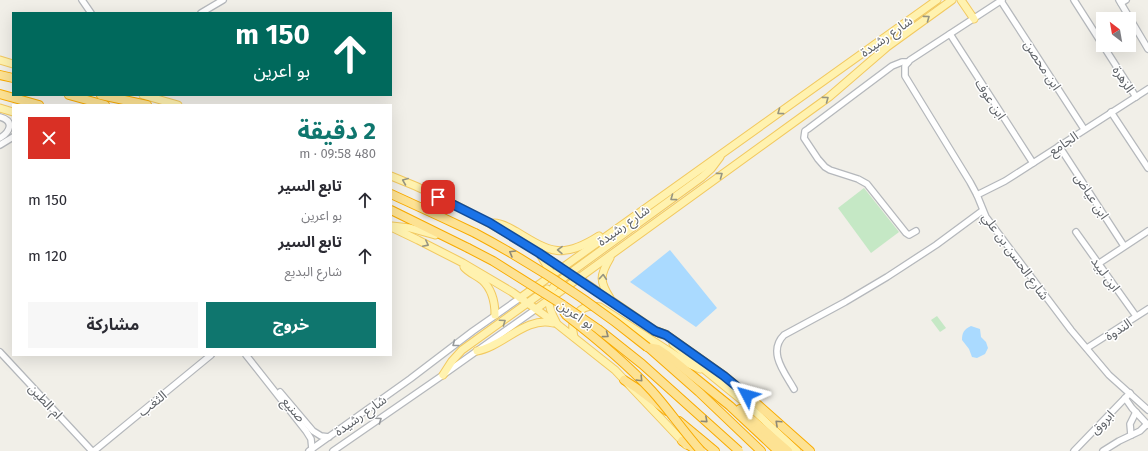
<!DOCTYPE html>
<html lang="ar">
<head>
<meta charset="utf-8">
<style>
	:root { --surface:#fff; --page:#f7f7f7; --text:#2b2b33; --muted:#7c7c81; --accent:#0f766e }
	body { margin:0; font-family:"Fira Sans","Noto Sans Arabic",sans-serif; background:var(--page); color:var(--text); direction:rtl; height:100vh; display:flex; flex-direction:column; font-size:15px; white-space:nowrap }
	* { box-sizing:border-box; margin:0 }
	p { font-size:13px; color:var(--muted) }
	.icon { flex:none; width:22px; height:22px; fill:none; stroke:currentColor; stroke-width:2; stroke-linecap:round; stroke-linejoin:round }
	.map { position:relative; flex:1; overflow:hidden; direction:ltr }
	.sheet { position:absolute; left:12px; top:104px; width:380px; height:252px; display:flex; flex-direction:column; background:var(--surface); border-radius:0px; box-shadow:0 4px 16px #0002; direction:rtl }
	.sheet>* { flex:none }
	.banner { position:absolute; left:12px; top:12px; width:380px; height:84px; border-radius:0px; box-shadow:0 4px 16px #0002; direction:rtl; background:#00695c; color:#fff; overflow:hidden }
	.needle { width:26px; rotate:329deg }
	.controls { position:absolute; left:1096px; top:12px; display:grid; gap:8px }
	.controls a { display:grid; place-items:center; width:40px; height:40px; border-radius:0px; background:var(--surface); box-shadow:0 4px 16px #0002; font-size:20px }
	.pin { position:absolute; display:grid; place-items:center; width:34px; height:34px; color:#fff; margin:-17px; border-radius:8px; box-shadow:0 2px 6px #0006 }
	.me { position:absolute; width:44px; margin:-22px; rotate:309deg; stroke-linejoin:round; filter:drop-shadow(0 0 3px #0008) }
	.turn { display:flex; align-items:center; gap:14px; height:84px; padding:0 16px; font-size:18px }
	.turn .icon { width:52px; height:52px; stroke-width:2.5 }
	.turn b { display:block; font-size:28px; line-height:34px }
	.round { display:grid; place-items:center; flex:none; width:42px; height:42px; border-radius:0px; background:var(--page) }
	.summary { display:flex; align-items:center; justify-content:space-between; height:68px; padding:0 16px }
	h1 { font-size:24px; font-weight:700; line-height:30px; color:var(--accent) }
	.action { display:flex; gap:8px; margin-top:auto; padding:8px 16px }
	.action a { flex:1; height:46px; border-radius:0px; background:var(--accent); color:#fff; font-size:16px; font-weight:700; line-height:46px; text-align:center }
	.action a+a { background:var(--page); color:var(--text) }
	ul { padding:0; list-style:none }
	li { display:flex; align-items:center; gap:12px; height:56px; padding:0 16px }
	li div { flex:1 }
	li b { display:block; font-size:15px }
	li em { font-style:normal }
	.map>svg:first-child { display:block }
	.green { fill:#c5e8c5 }
	.water { fill:#aadaff }
	.lines { fill:none; stroke-linecap:round; stroke-linejoin:round }
	.minor-casing { stroke:#b5b8bc; stroke-width:8 }
	.major-casing { stroke:#f2c960; stroke-width:9 }
	.highway-casing { stroke:#f9ab00; stroke-width:10 }
	.minor { stroke:#fff; stroke-width:5.5 }
	.major { stroke:#fff2af; stroke-width:7 }
	.highway { stroke:#fde293; stroke-width:8 }
	.highway-bridge-casing { stroke:#f9ab00; stroke-width:10; stroke-linecap:butt }
	.highway-bridge { stroke:#fde293; stroke-width:8 }
	.oneway { stroke:#979581 }
	.oneway2 { stroke:#8e8975 }
	.oneway3 { stroke:#979a9d }
	.route-casing { stroke:#114b97; stroke-width:10 }
	.route { stroke:#1a73e8; stroke-width:7 }
	.labels { text-anchor:middle; stroke-width:3; stroke-linejoin:round; paint-order:stroke }
	.street-label { font-size:13px; fill:#5f6368; stroke:#fff }
</style>
</head>
<body>
<div class="map">
<svg width="1148" height="451" viewBox="0 0 1148 451">
	<rect width="100%" height="100%" fill="#f1efe8"/>
	<g class="green">
		<path d="M864,188l35,44 -28,21 -33,-45z"/>
		<path d="M937,316l9,12 -6,4 -9,-12z"/>
	</g>
	<g class="water">
		<path d="M670,250l47,58 -21,19 -66,-45z"/>
		<path d="M971,326l9,3 1,8 5,5 2,6 -3,6 -8,4 -5,-1 -3,-8 -7,-9c0,-7 2,-11 9,-14z"/>
	</g>
	<g class="lines">
		<defs>
			<g id="minor">
				<path d="M82,0l9,13"/>
				<path d="M1002,0l-92,60 -5,6v10l65,106 7,13 9,22 85,113 38,45 39,35"/>
				<path d="M1074,0l62,97"/>
				<path d="M1119,0l29,49"/>
				<path d="M1001,1l83,128"/>
				<path d="M1121,3l5,-3"/>
				<path d="M201,13l22,-13"/>
				<path d="M950,34l83,129"/>
				<path d="M908,62h-6l-10,4 -84,63 -3,2 -1,7 14,21 7,8 5,3 28,9 9,5 39,49 3,2 7,-4"/>
				<path d="M1111,112l37,56"/>
				<path d="M0,117c15,4 10,15 0,21"/>
				<path d="M0,145l13,-8"/>
				<path d="M1059,146l65,100"/>
				<path d="M977,195l28,-14 143,-92"/>
				<path d="M1076,232l60,84"/>
				<path d="M1098,264l50,-33"/>
				<path d="M1087,348l61,-39"/>
				<path d="M0,352l92,99"/>
				<path d="M246,355l60,76 5,8 1,10"/>
				<path d="M794,389c-9,-16 -27,-37 -10,-54l61,-33 42,-25 49,-32 46,-34"/>
				<path d="M280,392l33,39 8,5 8,1"/>
				<path d="M1125,398l7,10 16,17"/>
				<path d="M1131,435l-1,-11 6,-12"/>
				<path d="M94,451l117,-96"/>
				<path d="M309,451l101,-72 63,-48 47,-33"/>
				<path d="M333,451l110,-76 93,-66"/>
				<path d="M1074,451l56,-58"/>
				<path d="M1103,451l16,-10 21,-10 7,-7"/>
			</g>
			<g id="major">
				<path d="M961,0l13,19"/>
				<path d="M0,60l13,4"/>
				<path d="M143,95l35,10"/>
				<path d="M0,108l13,4"/>
				<path d="M391,176c70,27 134,67 196,108 25,17 49,33 73,50"/>
				<path d="M494,223c9,0 15,5 23,9 34,21 46,27 82,4"/>
				<path d="M392,226l18,2 25,7"/>
				<path d="M391,227l27,13 45,23 49,29 45,32 58,46 71,75"/>
				<path d="M541,256l13,22"/>
				<path d="M464,267c5,6 12,8 18,13 10,9 13,23 13,35"/>
				<path d="M520,298l417,-298"/>
				<path d="M610,298c-11,-17 -10,-23 0,-40"/>
				<path d="M536,309l293,-212 58,-50 65,-47"/>
				<path d="M556,322c-14,-26 -8,-33 14,-49l132,-96 9,-8 9,-12"/>
				<path d="M574,337c-5,-20 6,-34 26,-30l89,57 11,5"/>
				<path d="M673,344l76,62 48,45"/>
				<path d="M477,351c25,-4 49,-35 76,-28"/>
				<path d="M443,375l9,-14 10,-11 85,-61"/>
			</g>
			<g id="highway">
				<path d="M0,75l13,3"/>
				<path d="M0,94l39,11"/>
				<path d="M69,95l36,10"/>
				<path d="M101,95l46,10"/>
				<path d="M391,194l48,22 36,17"/>
				<path d="M391,210l77,38"/>
				<path d="M655,331l11,4 58,41 23,19 63,56"/>
				<path d="M647,347l11,2 9,6 63,51 48,45"/>
				<path d="M648,347l51,45 62,59"/>
				<path d="M624,380l14,9 29,22"/>
				<path d="M740,409l48,42"/>
				<path d="M679,421l36,30"/>
				<path d="M682,441l16,10"/>
			</g>
		</defs>
		<use href="#minor" class="minor-casing"/>
		<use href="#major" class="major-casing"/>
		<use href="#highway" class="highway-casing"/>
		<use href="#minor" class="minor"/>
		<use href="#major" class="major"/>
		<use href="#highway" class="highway"/>
		<defs>
			<g id="highway-bridge">
				<path d="M475,233c62,33 118,70 172,114"/>
				<path d="M468,248l25,13 70,44 35,24 44,35 97,87"/>
				<path d="M563,305l1,7 2,3c31,24 60,48 86,76 17,19 32,41 49,60"/>
			</g>
		</defs>
		<use href="#highway-bridge" class="highway-bridge-casing"/>
		<use href="#highway-bridge" class="highway-bridge"/>
	</g>
	<defs><path id="oneway-chevron" d="M-2-3.5L2.5 0L-2 3.5" fill="none" stroke-width="1.6" stroke-linecap="round" stroke-linejoin="round"/></defs>
	<g class="oneway">
		<use href="#oneway-chevron" transform="translate(927 18) rotate(-36)"/>
		<use href="#oneway-chevron" transform="translate(826 99) rotate(-37)"/>
		<use href="#oneway-chevron" transform="translate(780 112) rotate(144)"/>
		<use href="#oneway-chevron" transform="translate(720 175) rotate(-36)"/>
		<use href="#oneway-chevron" transform="translate(405 181) rotate(-158)"/>
		<use href="#oneway-chevron" transform="translate(673 198) rotate(144)"/>
		<use href="#oneway-chevron" transform="translate(426 244) rotate(27)"/>
		<use href="#oneway-chevron" transform="translate(560 250) rotate(-179)"/>
		<use href="#oneway-chevron" transform="translate(603 277) rotate(-86)"/>
		<use href="#oneway-chevron" transform="translate(503 322) rotate(-35)"/>
	</g>
	<g class="oneway2">
		<use href="#oneway-chevron" transform="translate(512 253) rotate(-150)"/>
		<use href="#oneway-chevron" transform="translate(606 335) rotate(37)"/>
		<use href="#oneway-chevron" transform="translate(640 379) rotate(46)"/>
		<use href="#oneway-chevron" transform="translate(705 420) rotate(42)"/>
		<use href="#oneway-chevron" transform="translate(778 423) rotate(-137)"/>
	</g>
	<g class="oneway3">
		<use href="#oneway-chevron" transform="translate(455 344) rotate(142)"/>
		<use href="#oneway-chevron" transform="translate(379 420) rotate(-35)"/>
	</g>
	<g class="lines">
		<defs>
			<path id="route" d="M438,197l52,26 49,30 116,78 11,4 58,41 23,19"/>
		</defs>
		<use href="#route" class="route-casing"/>
		<use href="#route" class="route"/>
	</g>
	<g class="labels">
		<g class="street-label">
			<text transform="translate(886 36) rotate(-35)" y="5">شارع رشيدة</text>
			<text transform="translate(1043 65) rotate(57)" y="5">ابن محصن</text>
			<text transform="translate(1124 79) rotate(57)" y="5">الزهرة</text>
			<text transform="translate(991 99) rotate(57)" y="5">ابن عوف</text>
			<text transform="translate(1063 143) rotate(-33)" y="5">الجامع</text>
			<text transform="translate(1092 196) rotate(57)" y="5">ابن عياض</text>
			<text transform="translate(623 225) rotate(-35)" y="5">شارع رشيدة</text>
			<text transform="translate(1016 256) rotate(54)" y="5">شارع الحسن بن علي</text>
			<text transform="translate(1106 274) rotate(54)" y="5">ابن لبيد</text>
			<text transform="translate(576 314) rotate(34)" y="5">بو اعرين</text>
			<text transform="translate(1118 329) rotate(-33)" y="5">الندوة</text>
			<text transform="translate(46 401) rotate(47)" y="5">ام الطين</text>
			<text transform="translate(152 403) rotate(-39)" y="5">الثغب</text>
			<text transform="translate(294 409) rotate(49)" y="5">صنيع</text>
			<text transform="translate(360 415) rotate(-35)" y="5">شارع رشيدة</text>
			<text transform="translate(1102 422) rotate(-46)" y="5">ابروق</text>
		</g>
	</g>
</svg>
<div class="controls">
<a><svg class="needle" viewBox="-14 -14 28 28"><path d="M0-13l5 13h-10z" fill="#e53935"/><path d="M0 13l5-13h-10z" fill="#7c7c81"/></svg></a>
</div>
<div class="pin" style="left:438px;top:197px;background:#d93025"><svg class="icon" aria-label="arrive" viewBox="0 0 24 24"><path d="M6 21V4h12l-3 4 3 4H6"/></svg></div>
<svg class="me" style="left:747px;top:395px" viewBox="-20 -20 40 40"><path d="M0-17L14 15 0 8-14 15z" fill="#1a73e8" stroke="#fff" stroke-width="4"/></svg>
<div class="banner">
<div class="turn"><svg class="icon" aria-label="ahead" viewBox="0 0 24 24"><path d="M12 20V5M6 11l6-6 6 6"/></svg><div><b>150 m</b>بو اعرين</div></div>
</div>
<section class="sheet">
<div class="summary"><div><h1>2 دقيقة</h1><p>480 m · 09:58</p></div><a class="round" style="background:#d93025;color:#fff"><svg class="icon" aria-label="close" viewBox="0 0 24 24"><path d="M6 6l12 12M18 6L6 18"/></svg></a></div>
<ul>
<li><svg class="icon" aria-label="ahead" viewBox="0 0 24 24"><path d="M12 20V5M6 11l6-6 6 6"/></svg><div><b>تابع السير</b><p>بو اعرين</p></div><em>150 m</em></li>
<li><svg class="icon" aria-label="ahead" viewBox="0 0 24 24"><path d="M12 20V5M6 11l6-6 6 6"/></svg><div><b>تابع السير</b><p>شارع البديع</p></div><em>120 m</em></li>
</ul>
<div class="action"><a>خروج</a><a>مشاركة</a></div>
</section>
</div>
</body>
</html>
